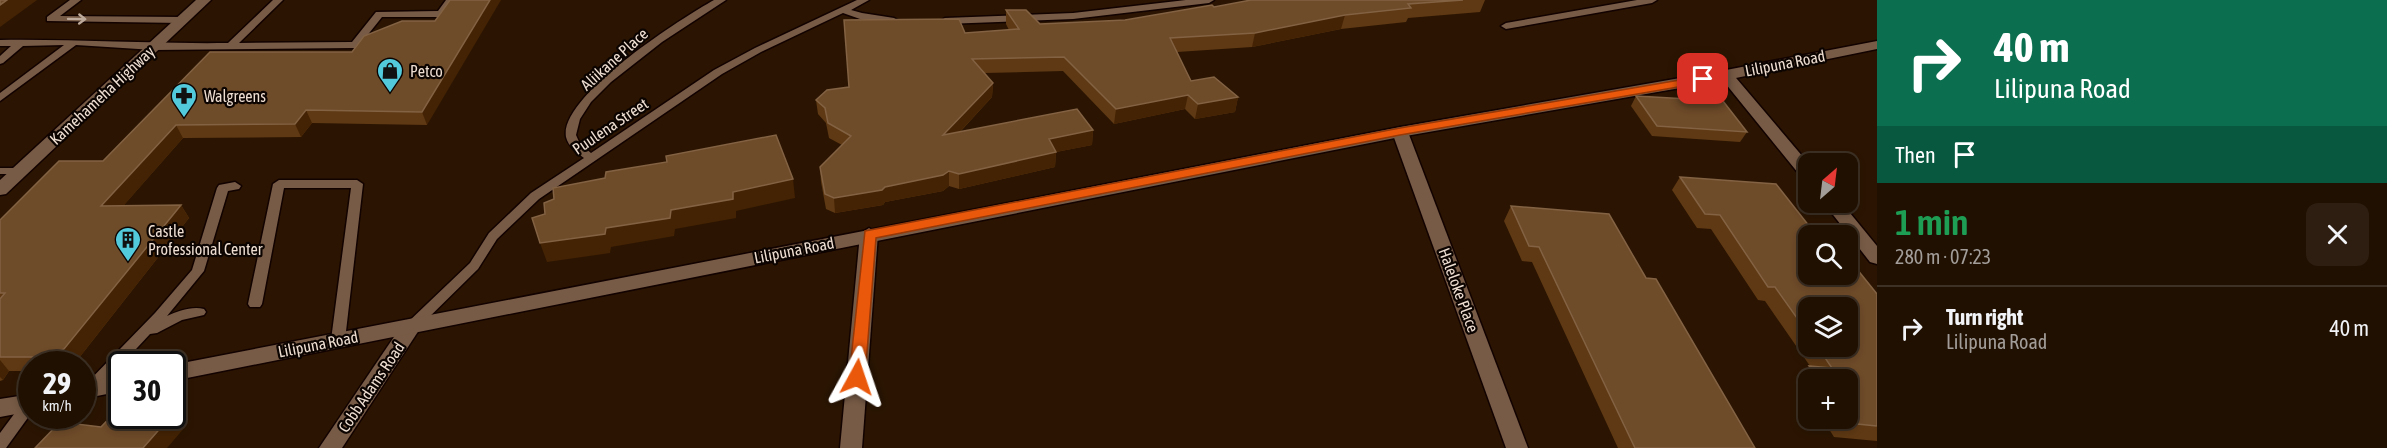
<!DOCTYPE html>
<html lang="en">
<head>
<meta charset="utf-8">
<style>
	:root { --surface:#201002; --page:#2d1e11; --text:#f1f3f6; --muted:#a29d99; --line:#3d3024 }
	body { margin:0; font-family:"Asap Condensed",sans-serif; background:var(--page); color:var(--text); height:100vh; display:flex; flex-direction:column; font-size:22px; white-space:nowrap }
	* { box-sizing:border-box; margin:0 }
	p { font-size:20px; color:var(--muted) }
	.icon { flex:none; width:33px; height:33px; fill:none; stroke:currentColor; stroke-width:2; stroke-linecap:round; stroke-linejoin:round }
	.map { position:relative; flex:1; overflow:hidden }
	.drawer { display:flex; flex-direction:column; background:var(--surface); width:510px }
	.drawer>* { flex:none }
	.top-card { background:#0b6e4f; color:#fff; overflow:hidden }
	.needle { width:39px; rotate:28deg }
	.controls { position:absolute; left:1798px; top:153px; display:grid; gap:12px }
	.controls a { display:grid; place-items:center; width:60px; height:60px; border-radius:12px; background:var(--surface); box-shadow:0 3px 9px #0003,0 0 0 2px var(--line); font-size:30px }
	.speed { position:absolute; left:18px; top:351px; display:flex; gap:12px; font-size:30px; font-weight:700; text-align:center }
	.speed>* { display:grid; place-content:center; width:78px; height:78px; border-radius:50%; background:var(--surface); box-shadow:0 3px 9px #0003,0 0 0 2px var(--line); line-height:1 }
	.speed small { font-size:15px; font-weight:400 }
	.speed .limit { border:3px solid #111; border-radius:9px; background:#fff; color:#111 }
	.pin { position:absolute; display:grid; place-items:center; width:51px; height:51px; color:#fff; margin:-26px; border-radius:12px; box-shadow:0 3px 9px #0006 }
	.me { position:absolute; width:66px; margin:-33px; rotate:5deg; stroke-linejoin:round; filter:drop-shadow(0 0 4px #0008) }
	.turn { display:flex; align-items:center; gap:21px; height:126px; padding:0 18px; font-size:27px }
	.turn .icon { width:78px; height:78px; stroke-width:2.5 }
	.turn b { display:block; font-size:42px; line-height:51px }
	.then { display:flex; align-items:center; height:57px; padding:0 18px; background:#0003; gap:12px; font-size:22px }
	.round { display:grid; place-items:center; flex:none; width:63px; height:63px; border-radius:12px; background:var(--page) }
	.head { display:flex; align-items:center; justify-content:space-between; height:102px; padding:0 18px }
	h1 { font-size:36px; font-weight:600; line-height:45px; color:#1e9e55 }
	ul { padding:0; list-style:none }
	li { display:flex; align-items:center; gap:18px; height:84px; padding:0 18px; border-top:2px solid var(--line) }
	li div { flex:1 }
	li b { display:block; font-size:22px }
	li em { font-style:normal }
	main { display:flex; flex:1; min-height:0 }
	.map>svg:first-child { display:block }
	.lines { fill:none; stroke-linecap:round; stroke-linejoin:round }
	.lane-casing { stroke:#120200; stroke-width:3 }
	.street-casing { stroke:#120200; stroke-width:3 }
	.secondary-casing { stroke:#120200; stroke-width:3 }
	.lane { fill:#775b46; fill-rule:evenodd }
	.street { fill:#775b46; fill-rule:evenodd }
	.secondary { fill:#775b46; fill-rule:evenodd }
	.wall { fill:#5f3914; fill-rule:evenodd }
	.shaded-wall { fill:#442304 }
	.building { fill:#6e4b29; stroke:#826243; stroke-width:1.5 }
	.oneway { stroke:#beaa9a }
	.route { fill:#ea580c; stroke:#983908; stroke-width:1.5 }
	.labels { text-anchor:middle; stroke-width:4.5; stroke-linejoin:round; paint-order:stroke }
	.street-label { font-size:16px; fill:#eeded2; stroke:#0c0401 }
	.poi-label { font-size:16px; fill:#eeded2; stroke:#0c0401; text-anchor:start }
</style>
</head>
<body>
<main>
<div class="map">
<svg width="1877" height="448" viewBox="0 0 1877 448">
	<rect width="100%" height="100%" fill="#2b1502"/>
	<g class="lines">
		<defs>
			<g id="lane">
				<path d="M70,0h11l-21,16 122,1 5,3 -5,3 -135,-2v-4z"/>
				<path d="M273,0h10l-44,43 113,-1 24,-30 62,-1 8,-11h10l-12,16 -3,1h-59l-24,30 -3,1 -201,2 -78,-5 -76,56v-8l64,-48 -41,1 -20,17 -3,1v-8l11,-10h-11v-6c76,-1 152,4 228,3z"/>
				<path d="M714,0h12l-64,42 -51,40 -20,20 -11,17 -4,16 4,9 11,9 123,-83 41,-22 102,-48h12l-18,10 11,3 32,5 5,3 -5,3 -34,-5 -17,-6 -82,39 -39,22 -183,125 -42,40 -19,30 -62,61h-10l-2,-3 2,-3 64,-61 19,-30 42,-40 53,-35c-7,-5 -16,-12 -18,-21 -7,-41 116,-119 148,-137z"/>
				<path d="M1186,0h28l-5,3 -136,16 -128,5 -5,-3 5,-3 128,-5z"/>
				<path d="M1637,0h20l-5,3 -146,26 -5,-3 5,-3z"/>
				<path d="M0,168h21l6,3 -6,3h-21z"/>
				<path d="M279,180h78l6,4 -18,156 -2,4h-10l-2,-4 20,-152h-67l-22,116 -2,3h-10l-2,-3 25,-120z"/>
				<path d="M235,182l6,4 -2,3 -11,2 -24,80 -37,45c11,-5 25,-10 37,-7l2,3 -2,3 -22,5 -25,13 -7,1 -55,59 -5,2 -5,-2 -2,-4 2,-4 70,-72 37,-43 25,-82 2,-3z"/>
				<path d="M31,396l1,16 -26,36h-6v-15l26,-35z"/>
			</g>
			<g id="street">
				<path d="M1726,70l5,2 78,92v16l-6,-1 -82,-101 -3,-3z"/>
				<path d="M1400,127l8,5 120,316h-22l-114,-316z"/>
				<path d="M1823,202h18l36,44v18l-7,-2z"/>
				<path d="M869,228l9,6 -16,214h-22l20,-214z"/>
				<path d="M411,320l7,2 3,5 -79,121h-23l85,-126z"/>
			</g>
			<g id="secondary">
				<path d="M196,0h15l-205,194 -6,1v-15z"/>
				<path d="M1877,41v8l-151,31 -326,57 -1228,244v-16l1228,-238 326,-57z"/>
				<path d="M122,375v16l-40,8v-16z"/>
				<path d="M32,394v17l-32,6v-18z"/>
			</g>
		</defs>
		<use href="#lane" class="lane-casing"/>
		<use href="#street" class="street-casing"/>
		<use href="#secondary" class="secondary-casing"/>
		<use href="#lane" class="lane"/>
		<use href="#street" class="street"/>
		<use href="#secondary" class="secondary"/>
	</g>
	<g class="wall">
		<path d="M1251,0h234l-5,12 -72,6 -2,4 -65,7 -89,18 -75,5 14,29 47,16 -3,15 -40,7 -10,-10 -71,15 -51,-53 -79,2 9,10 -1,14 -32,35 133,-2 -1,15 -36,7 -1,15 -96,22 -10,-3 -6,5 -58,11 -2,3 -48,8 -9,-4 -5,-27 -1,-15 22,-22 -13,-7 -3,-15 -8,-9 -2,-14 193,-70 -3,-6v-14l34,14 85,-4 89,-13z"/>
		<path d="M435,21l-8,104 -115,-2 -11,14 -118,1 -60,68 58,-1 8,13 -114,145 -4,1h-39v7h-23l-6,9 -3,1v-161l103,-59 107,-109h142z"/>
		<path d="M1636,96l111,36 -7,10 -88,-6 -21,-30z"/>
		<path d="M1680,177l129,59 68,58v147l-43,-4 -12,-19h26v-38h-39v18l-12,-18 13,-14 -45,-65 -7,-1 -47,-71 -14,-1 -25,-38zM1809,308l39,38h-39z"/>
		<path d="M1511,206l135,72 109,170h-137l-86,-186 -10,-1 -18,-40z"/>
	</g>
	<g class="shaded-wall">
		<path d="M7,0h30l-37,27v-22z"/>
		<path d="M490,0h11l-74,125 -5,-13z"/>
		<path d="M1345,15l-4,14 -89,18 3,-14z"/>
		<path d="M993,83l-1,14 -49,53v-15z"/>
		<path d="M1188,95l-3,14 -71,15 2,-15z"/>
		<path d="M1238,97l-3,15 -40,7 3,-15z"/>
		<path d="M306,110l6,13 -11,14 -6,-13z"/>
		<path d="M176,125l7,13 -72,82 -10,-14z"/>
		<path d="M1093,130l-1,15 -36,7 -1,15 -96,22v-15l90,-35z"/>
		<path d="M949,171v15l-6,5 -58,11 -2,3 -48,8 -1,-15 51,-11z"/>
		<path d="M793,179l2,19 -59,13v7l-61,11 -1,7 -63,11 -1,6 -63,9 -7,-19 66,-15 127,-36z"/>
		<path d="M181,205l8,13 -114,145 -4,1h-19l-6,-7z"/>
		<path d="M0,360l9,11 -6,9 -3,-3z"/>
		<path d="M174,412l11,15 -18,21h-24l28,-32h1z"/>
	</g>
	<g class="building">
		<path d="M0,0h7l-7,5z"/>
		<path d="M450,0h40l-68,112 -116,-2 -11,14 -119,1 -75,81 80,-1 -117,144 -18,8h-46v-58l5,-6h-5v-73l59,-59h44l107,-109h142l12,-16 38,-15h33z"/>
		<path d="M1251,0h212l-55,4 3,4 -66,7 -90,18 -85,5 21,43 23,-4 24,20 -40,7 -10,-9 -72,14 -52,-52 -92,2 21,24 -50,52 134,-26 16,21 -44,9 7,13 -97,22 -10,-3 -6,4 -58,12 -3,3 -48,8 -9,-4 -5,-27 31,-31 -23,-13 -3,-15 -9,-8 11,-10 22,-3 -5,-67 115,-1 6,14 54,-4 -13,-19h20l14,14 85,-4 87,-15 2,2z"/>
		<path d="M1636,96l87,5 24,31 -90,-6z"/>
		<path d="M776,135l17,44 -60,13v7l-62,11 -1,8 -64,10 -1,6 -65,9 -8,-25 13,-4 -1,-11 10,-4 -1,-11 52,-10 1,-6 61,-10 -1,-6z"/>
		<path d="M1680,177l96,7 41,52h-8v38h39v-16l29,36v132l-30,-3 -3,-5h4v-38h-30l-9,-14 23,2 -15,-22h31v-38h-39v27l-34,-48h-7l-48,-72 -15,-1z"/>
		<path d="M1511,206l98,8 37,64 10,1 99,169h-120l-96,-201 -10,-1z"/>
		<path d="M121,406l1,10h49l-28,32h-108l25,-26 41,5z"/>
	</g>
	<defs><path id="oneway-shaft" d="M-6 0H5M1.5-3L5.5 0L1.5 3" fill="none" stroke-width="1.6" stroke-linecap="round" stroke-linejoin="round" transform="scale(1.5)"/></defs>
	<use class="oneway" href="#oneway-shaft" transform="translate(77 19) rotate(1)"/>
	<path class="route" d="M1703,76l4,1v5l-307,53 -524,103 -11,139 -8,6 -8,-6 16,-146 535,-103z"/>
	<defs>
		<symbol id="shop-pin" viewBox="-11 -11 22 30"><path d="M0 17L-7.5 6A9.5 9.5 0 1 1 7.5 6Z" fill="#53cadc" stroke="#0c0401"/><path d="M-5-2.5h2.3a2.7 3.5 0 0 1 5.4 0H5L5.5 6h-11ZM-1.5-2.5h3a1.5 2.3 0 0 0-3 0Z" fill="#111"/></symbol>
		<symbol id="pharmacy-pin" viewBox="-11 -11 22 30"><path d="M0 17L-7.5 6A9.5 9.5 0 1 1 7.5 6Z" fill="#53cadc" stroke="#0c0401"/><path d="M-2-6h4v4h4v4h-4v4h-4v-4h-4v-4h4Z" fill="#111"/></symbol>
		<symbol id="building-pin" viewBox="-11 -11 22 30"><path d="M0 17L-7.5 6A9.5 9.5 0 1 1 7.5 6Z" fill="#53cadc" stroke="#0c0401"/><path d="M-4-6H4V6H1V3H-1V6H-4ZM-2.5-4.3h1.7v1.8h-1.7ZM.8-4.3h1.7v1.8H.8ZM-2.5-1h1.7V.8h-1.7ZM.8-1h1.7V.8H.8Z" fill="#111"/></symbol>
	</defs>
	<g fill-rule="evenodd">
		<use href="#shop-pin" x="375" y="56" width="30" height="40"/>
		<use href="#pharmacy-pin" x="169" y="81" width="30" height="40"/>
		<use href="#building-pin" x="113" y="225" width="30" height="40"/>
	</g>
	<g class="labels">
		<g class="street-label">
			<text transform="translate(614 59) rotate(-42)" y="6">Aliikane Place</text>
			<text transform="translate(1785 63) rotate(-11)" y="6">Lilipuna Road</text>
			<text transform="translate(102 95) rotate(-43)" y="6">Kamehameha Highway</text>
			<text transform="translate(610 126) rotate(-34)" y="6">Puulena Street</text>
			<text transform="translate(794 250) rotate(-11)" y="6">Lilipuna Road</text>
			<text transform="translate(1459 290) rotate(70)" y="6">Haleloke Place</text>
			<text transform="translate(318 344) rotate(-11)" y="6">Lilipuna Road</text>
			<text transform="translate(371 387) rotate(-56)" y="6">Cobb Adams Road</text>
		</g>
		<g class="poi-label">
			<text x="410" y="77">Petco</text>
			<text x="204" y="102">Walgreens</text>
			<text x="148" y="237">Castle<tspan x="148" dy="18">Professional Center</tspan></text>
		</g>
	</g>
</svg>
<div class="controls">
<a><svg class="needle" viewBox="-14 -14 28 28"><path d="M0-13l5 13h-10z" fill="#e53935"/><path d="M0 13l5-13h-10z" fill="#a29d99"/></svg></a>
<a><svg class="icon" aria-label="search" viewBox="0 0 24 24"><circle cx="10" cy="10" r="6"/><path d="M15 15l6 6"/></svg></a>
<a><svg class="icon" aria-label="layers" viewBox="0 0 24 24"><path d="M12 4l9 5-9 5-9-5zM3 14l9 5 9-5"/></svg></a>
<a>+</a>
</div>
<div class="speed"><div>29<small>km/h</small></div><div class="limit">30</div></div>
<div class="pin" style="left:1703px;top:79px;background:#d93025"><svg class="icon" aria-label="arrive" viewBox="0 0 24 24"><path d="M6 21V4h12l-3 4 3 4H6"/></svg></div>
<svg class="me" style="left:857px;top:377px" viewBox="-20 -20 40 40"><path d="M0-17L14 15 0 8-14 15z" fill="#ea580c" stroke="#fff" stroke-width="4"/></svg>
</div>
<section class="drawer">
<div class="top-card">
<div class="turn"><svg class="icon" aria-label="right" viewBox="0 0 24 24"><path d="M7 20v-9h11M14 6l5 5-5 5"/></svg><div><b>40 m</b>Lilipuna Road</div></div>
<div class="then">Then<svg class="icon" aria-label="arrive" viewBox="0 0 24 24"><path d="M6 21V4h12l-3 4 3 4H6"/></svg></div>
</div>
<div class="head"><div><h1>1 min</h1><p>280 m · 07:23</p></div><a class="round"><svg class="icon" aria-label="close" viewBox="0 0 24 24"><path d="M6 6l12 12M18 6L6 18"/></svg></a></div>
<ul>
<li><svg class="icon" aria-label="right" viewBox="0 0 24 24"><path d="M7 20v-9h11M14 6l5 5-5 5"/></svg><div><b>Turn right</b><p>Lilipuna Road</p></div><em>40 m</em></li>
</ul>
</section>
</main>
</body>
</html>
